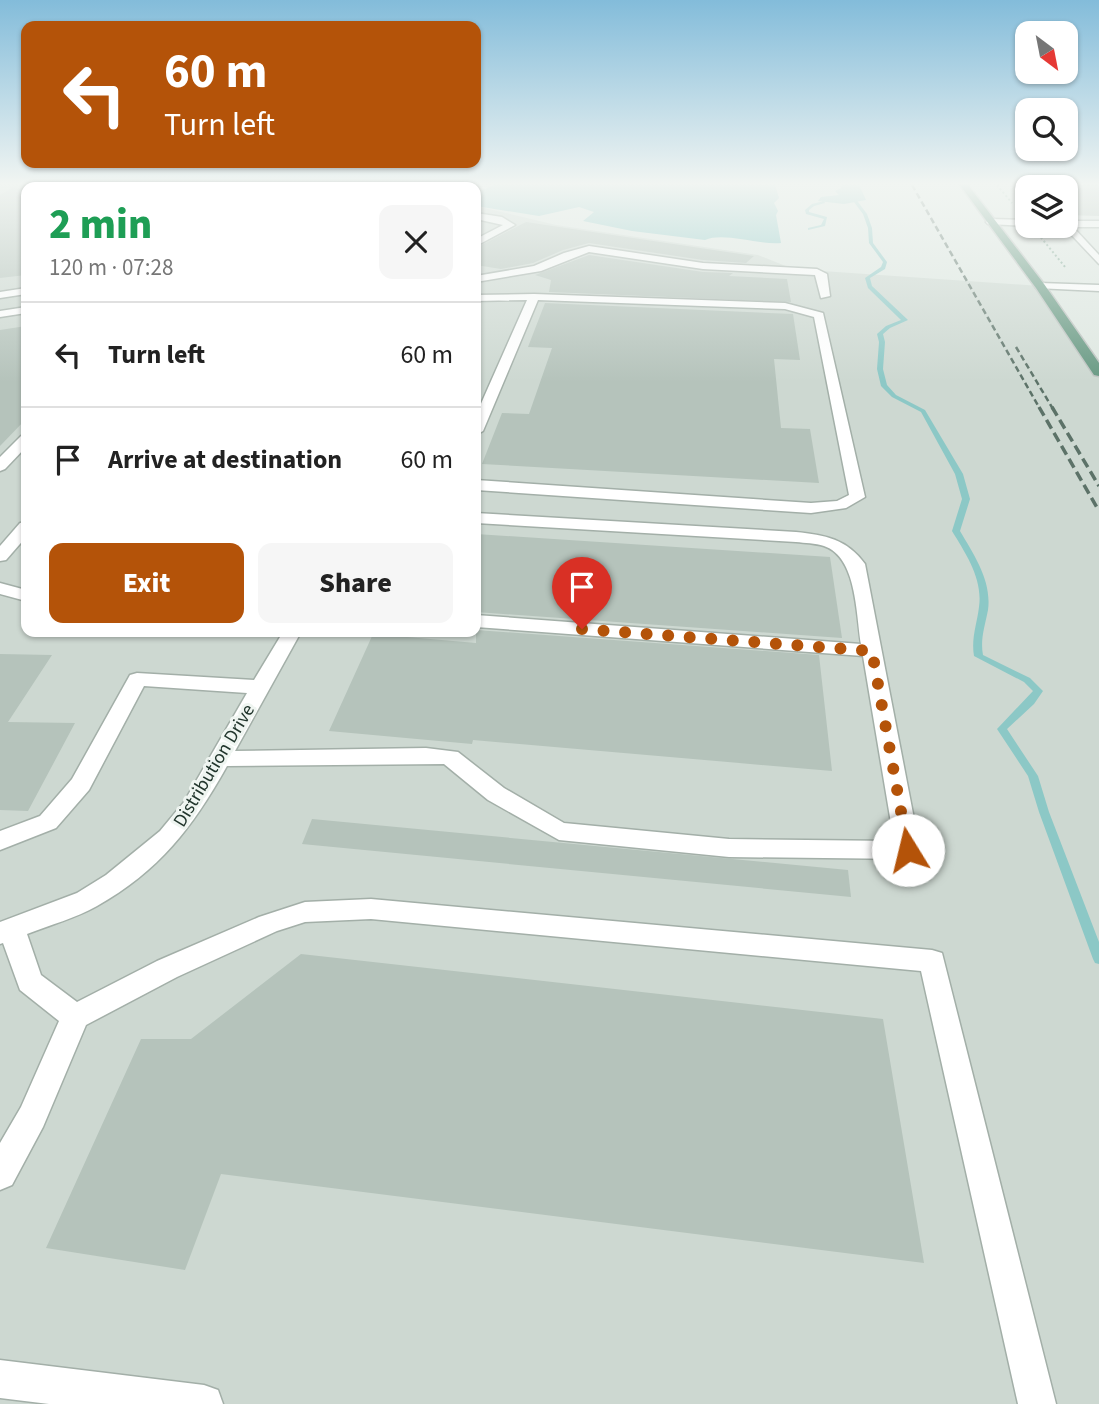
<!DOCTYPE html>
<html lang="en">
<head>
<meta charset="utf-8">
<style>
	:root { --surface:#fff; --page:#f6f6f6; --text:#222; --muted:#767676; --line:#e0e0e0; --accent:#b45309 }
	body { margin:0; font-family:"Source Sans 3",sans-serif; background:var(--page); color:var(--text); height:100vh; display:flex; flex-direction:column; font-size:26px; white-space:nowrap }
	* { box-sizing:border-box; margin:0 }
	p { font-size:23px; color:var(--muted) }
	.icon { flex:none; width:38px; height:38px; fill:none; stroke:currentColor; stroke-width:2; stroke-linecap:round; stroke-linejoin:round }
	.map { position:relative; flex:1; overflow:hidden }
	.side { position:absolute; left:21px; top:182px; width:460px; height:455px; display:flex; flex-direction:column; background:var(--surface); border-radius:14px; box-shadow:0 2px 5px #0004 }
	.side>* { flex:none }
	.hud { position:absolute; left:21px; top:21px; width:460px; height:147px; border-radius:14px; box-shadow:0 2px 5px #0004; background:#b45309; color:#fff; overflow:hidden }
	.needle { width:46px; rotate:148deg }
	.buttons { position:absolute; left:1015px; top:21px; display:grid; gap:14px }
	.buttons a { display:grid; place-items:center; width:63px; height:63px; border-radius:14px; background:var(--surface); box-shadow:0 2px 5px #0004; font-size:35px }
	.pin { position:absolute; display:grid; place-items:center; width:60px; height:60px; color:#fff; margin:-72px -30px; border-radius:50% 50% 50% 0; rotate:-45deg; box-shadow:0 0 7px #0007 }
	.pin .icon { rotate:45deg }
	.me { position:absolute; width:77px; margin:-38px; rotate:351deg; stroke-linejoin:round; filter:drop-shadow(0 0 5px #0008) }
	.turn { display:flex; align-items:center; gap:24px; height:147px; padding:0 28px; font-size:32px }
	.turn .icon { width:91px; height:91px; stroke-width:2.5 }
	.turn b { display:block; font-size:49px; line-height:60px }
	.round { display:grid; place-items:center; flex:none; width:74px; height:74px; border-radius:14px; background:var(--page) }
	.head { display:flex; align-items:center; justify-content:space-between; height:119px; padding:0 28px }
	h1 { font-size:42px; font-weight:800; line-height:52px; color:#1e9e55 }
	.action { display:flex; gap:14px; margin-top:auto; padding:14px 28px }
	.action a { flex:1; height:80px; border-radius:14px; background:var(--accent); color:#fff; font-size:28px; font-weight:800; line-height:80px; text-align:center }
	.action a+a { background:var(--page); color:var(--text) }
	ul { padding:0; list-style:none }
	li { display:flex; align-items:center; gap:21px; height:105px; padding:0 28px; border-top:2px solid var(--line) }
	li div { flex:1 }
	li b { display:block; font-size:26px }
	li em { font-style:normal }
	.map>svg:first-child { display:block }
	.built { fill:#cdd8d1 }
	.water { fill:#8cc8c6 }
	.lines { fill:none; stroke-linecap:round; stroke-linejoin:round }
	.stream { fill:#8cc8c6; fill-rule:evenodd }
	.building { fill:#b5c3bb }
	.minor-casing { stroke:#a3afa8; stroke-width:3 }
	.major-casing { stroke:#bdc3c0; stroke-width:3 }
	.path { stroke:#83a996; stroke-width:2; stroke-dasharray:2 2.5; stroke-linecap:butt }
	.minor { fill:#fff; fill-rule:evenodd }
	.major { fill:#689983; fill-rule:evenodd }
	.rail-far1 { stroke:#5c7268; stroke-width:2.5; stroke-dasharray:6 3.5; stroke-linecap:butt }
	.rail { stroke:#5c7268; stroke-width:3.5; stroke-dasharray:10 5; stroke-linecap:butt }
	.route { stroke:#b45309; stroke-width:12; stroke-dasharray:0 21.6 }
	.labels { text-anchor:middle; stroke-width:6; stroke-linejoin:round; paint-order:stroke }
	.street-label { font-size:19px; fill:#22362d; stroke:#eff5f1 }
</style>
</head>
<body>
<div class="map">
<svg width="1099" height="1404" viewBox="0 0 1099 1404">
	<rect width="100%" height="100%" fill="#dfe8e2"/>
	<path class="built" d="M0,185h418l-392,2v445h450v-426l80,19 202,30 35,14 247,17 59,78v1040h-1099z"/>
	<g class="water">
		<path d="M494,185h281l4,13 -5,5 4,8 -2,4 5,28c-23,2 -57,-11 -76,-3l-73,-9 -49,-10 11,-9 -15,-5 -40,9 -63,-10v-13z"/>
		<path d="M842,185h17l7,15 -22,4 -26,-3 3,-4 18,-2 -4,-4 6,-3z"/>
	</g>
	<g class="lines">
		<g class="stream">
			<path d="M847,185h4l-2,5 18,24 5,14 1,15 14,19 -2,7 -15,9 2,8 36,34 -18,8 -7,6 2,8 -2,27 4,16 9,10 29,15 38,64 7,25 -10,32c14,24 32,50 28,79 -3,16 -8,29 -5,45l47,23 13,13 -9,13 -27,25 31,47 11,36 50,130v22l-4,-1 -2,-4 -54,-147 -11,-36 -31,-47 36,-38 -9,-9 -50,-26c-3,-18 3,-32 5,-49 4,-28 -13,-53 -27,-76l10,-32 -7,-25 -34,-62 -29,-15 -11,-11 -4,-17 2,-27 -2,-8 9,-8 15,-6 -33,-32 -3,-10 16,-11 2,-5 -14,-19 -1,-15 -5,-14 -18,-24z"/>
			<path d="M824,201l1,2 -11,3 -5,4v2l18,5 -2,9 -17,4v-2l13,-3 3,-6 -18,-5 -1,-4 7,-6z"/>
		</g>
	</g>
	<g class="building">
		<path d="M17,185h9v90l-26,3v-83z"/>
		<path d="M1066,185h33v31l-33,-1z"/>
		<path d="M526,222l40,6 188,28 -8,7 -43,-3 -114,-17 -26,7 -30,13 -32,6 -25,-4v-17z"/>
		<path d="M589,255l114,17 30,1 -4,3 58,3 4,23 -242,-10 2,-12 -16,-5z"/>
		<path d="M545,303l248,11 7,46 -26,-1 7,69 29,1 9,54 -337,-19 20,-51 27,1 23,-66 -24,-1z"/>
		<path d="M26,326v93l-26,27v-116z"/>
		<path d="M476,534l354,23 12,81 -366,-26z"/>
		<path d="M476,630l343,25 13,116 -359,-31 -1,4 -143,-13 44,-97 103,9z"/>
		<path d="M0,654l52,1 -44,67 67,1 -47,88 -28,-1z"/>
		<path d="M312,819l536,51 3,27 -549,-53z"/>
		<path d="M301,954l582,65 41,244 -703,-89 -36,96 -139,-22 95,-209h50z"/>
	</g>
	<g class="lines">
		<defs>
			<g id="minor">
				<path d="M476,213l26,4 13,8 -39,21v-7l27,-14 -27,-6z"/>
				<path d="M991,219l36,1v6l-39,-2 -2,-2z"/>
				<path d="M1066,221h33v6h-26l26,28v9l-36,-38h3z"/>
				<path d="M589,246l114,17 114,6 10,5 3,22 -9,2 -6,-23 -112,-6 -114,-17 -48,19 -65,11v-6l58,-10 30,-13z"/>
				<path d="M1040,283l59,2v6l-63,-3v-4z"/>
				<path d="M26,288v6l-26,4v-6z"/>
				<path d="M534,294l251,9 38,10 42,184 -19,11 -35,5 -335,-23v-10l335,23 26,-2 12,-6 -35,-178 -29,-8 -247,-9 -55,131 -7,4v-20l51,-115 -51,1v-6z"/>
				<path d="M26,307v6l-26,4v-6z"/>
				<path d="M26,435v12l-21,22 -5,2v-14l21,-21z"/>
				<path d="M476,513l320,19c29,3 51,7 69,32l55,286 -3,6 -9,3 -179,-2 -170,-17 -71,-40 -44,-36 -217,2c-34,61 -68,105 -130,140 -21,12 -47,19 -70,28l14,41 36,27 80,-41 102,-44 46,-15 66,-3 561,51 10,3 114,451h-38l-97,-433 -550,-52 -66,3 -28,9 -100,46 -91,48 -43,102 -31,58 -12,5v-47l21,-36 38,-86 -39,-31 -17,-47 -3,1v-22l77,-29 29,-18 54,-44 24,-29 63,-109 -103,-7 -55,104 -33,38 -56,22v-19l40,-15 32,-37 58,-104 7,-2 117,7 29,-48h18l-66,119 191,-3 32,4 46,36 60,35 165,16 165,2 -31,-185 -387,-29v-12l385,29c-5,-30 -4,-87 -37,-98 -9,-3 -19,-3 -28,-4l-320,-19z"/>
				<path d="M26,522v15l-20,23 -6,1v-15l20,-23z"/>
				<path d="M0,583l26,7v11l-26,-7z"/>
				<path d="M0,1360l204,25 14,5 5,14h-174l-49,-6z"/>
			</g>
			<path id="major" d="M960,185h8l76,99 55,79v13l-5,-1 -58,-87z"/>
		</defs>
		<use href="#minor" class="minor-casing"/>
		<use href="#major" class="major-casing"/>
		<g class="path">
			<path d="M997,185l15,18"/>
			<path d="M1038,234l28,34"/>
		</g>
		<use href="#minor" class="minor"/>
		<use href="#major" class="major"/>
		<g class="rail-far1">
			<path d="M912,185l128,224"/>
			<path d="M1016,347l37,62"/>
		</g>
		<g class="rail">
			<path d="M1039,407l60,104"/>
			<path d="M1052,407l47,79"/>
		</g>
	</g>
	<linearGradient id="sky" x2="0" y2="1"><stop stop-color="#83bcda"/><stop offset="0.48" stop-color="#f1f5f2"/><stop offset="1" stop-color="#f1f5f2" stop-opacity="0"/></linearGradient>
	<rect width="1099" height="382" fill="url(#sky)"/>
	<g class="lines">
		<path class="route" d="M582,629l290,22 36,199"/>
	</g>
	<g class="labels">
		<g class="street-label">
			<text transform="translate(213 765) rotate(-59)" y="7">Distribution Drive</text>
		</g>
	</g>
</svg>
<div class="buttons">
<a><svg class="needle" viewBox="-14 -14 28 28"><path d="M0-13l5 13h-10z" fill="#e53935"/><path d="M0 13l5-13h-10z" fill="#767676"/></svg></a>
<a><svg class="icon" aria-label="search" viewBox="0 0 24 24"><circle cx="10" cy="10" r="6"/><path d="M15 15l6 6"/></svg></a>
<a><svg class="icon" aria-label="layers" viewBox="0 0 24 24"><path d="M12 4l9 5-9 5-9-5zM3 14l9 5 9-5"/></svg></a>
</div>
<div class="pin" style="left:582px;top:629px;background:#d93025"><svg class="icon" aria-label="arrive" viewBox="0 0 24 24"><path d="M6 21V4h12l-3 4 3 4H6"/></svg></div>
<svg class="me" style="left:908px;top:850px" viewBox="-20 -20 40 40"><circle r="19" fill="#fff"/><path d="M0-13L10 11 0 6-10 11z" fill="#b45309"/></svg>
<div class="hud">
<div class="turn"><svg class="icon" aria-label="left" viewBox="0 0 24 24"><path d="M17 20v-9H6M10 6l-5 5 5 5"/></svg><div><b>60 m</b>Turn left</div></div>
</div>
<section class="side">
<div class="head"><div><h1>2 min</h1><p>120 m · 07:28</p></div><a class="round"><svg class="icon" aria-label="close" viewBox="0 0 24 24"><path d="M6 6l12 12M18 6L6 18"/></svg></a></div>
<ul>
<li><svg class="icon" aria-label="left" viewBox="0 0 24 24"><path d="M17 20v-9H6M10 6l-5 5 5 5"/></svg><div><b>Turn left</b></div><em>60 m</em></li>
<li><svg class="icon" aria-label="arrive" viewBox="0 0 24 24"><path d="M6 21V4h12l-3 4 3 4H6"/></svg><div><b>Arrive at destination</b></div><em>60 m</em></li>
</ul>
<div class="action"><a>Exit</a><a>Share</a></div>
</section>
</div>
</body>
</html>
